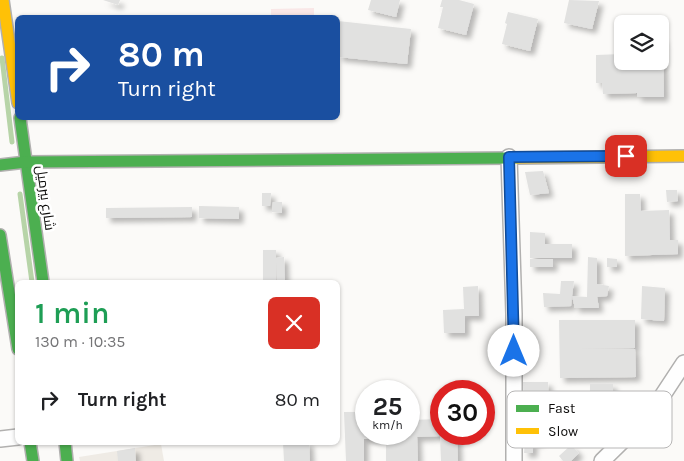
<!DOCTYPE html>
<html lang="en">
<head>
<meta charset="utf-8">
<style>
	:root { --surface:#fff; --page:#f2f2f2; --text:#202124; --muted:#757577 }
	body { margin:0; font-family:Karla,Cairo,sans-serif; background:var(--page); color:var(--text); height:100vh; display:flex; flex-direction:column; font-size:19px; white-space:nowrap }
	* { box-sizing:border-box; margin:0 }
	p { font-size:16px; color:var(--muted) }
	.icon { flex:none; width:28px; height:28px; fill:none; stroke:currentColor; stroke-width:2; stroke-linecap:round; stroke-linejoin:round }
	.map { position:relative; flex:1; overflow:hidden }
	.details { position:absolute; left:15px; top:280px; width:325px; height:165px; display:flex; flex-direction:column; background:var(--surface); border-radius:8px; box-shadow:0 1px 4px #0004 }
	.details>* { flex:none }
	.guide { position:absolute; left:15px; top:15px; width:325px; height:105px; border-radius:8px; box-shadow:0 1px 4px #0004; background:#1a4fa0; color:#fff; overflow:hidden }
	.controls { position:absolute; left:614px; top:15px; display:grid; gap:10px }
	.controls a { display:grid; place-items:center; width:55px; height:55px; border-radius:8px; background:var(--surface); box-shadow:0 1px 4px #0004; font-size:25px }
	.speed { position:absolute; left:355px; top:380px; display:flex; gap:10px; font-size:25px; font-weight:700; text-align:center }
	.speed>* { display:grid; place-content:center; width:65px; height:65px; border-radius:50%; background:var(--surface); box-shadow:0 1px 4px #0004; line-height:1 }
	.speed small { font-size:12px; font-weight:400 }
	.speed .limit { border:8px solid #d22; background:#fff; color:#111 }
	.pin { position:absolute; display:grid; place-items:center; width:42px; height:42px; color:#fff; margin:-21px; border-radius:10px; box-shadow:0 2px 8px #0006 }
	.me { position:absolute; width:55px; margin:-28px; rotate:0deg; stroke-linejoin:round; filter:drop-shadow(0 0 4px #0008) }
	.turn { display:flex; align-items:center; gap:18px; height:105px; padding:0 20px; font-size:22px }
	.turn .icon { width:65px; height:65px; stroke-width:2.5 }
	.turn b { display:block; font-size:35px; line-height:42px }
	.round { display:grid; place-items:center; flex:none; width:52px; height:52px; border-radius:8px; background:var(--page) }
	.head { display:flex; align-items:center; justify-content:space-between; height:85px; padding:0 20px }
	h1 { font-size:30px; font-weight:600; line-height:38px; color:#1e9e55 }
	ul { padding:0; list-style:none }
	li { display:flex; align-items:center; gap:15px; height:70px; padding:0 20px }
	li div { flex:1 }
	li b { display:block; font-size:19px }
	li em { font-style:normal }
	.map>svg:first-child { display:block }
	.built { fill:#efebe5 }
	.green { fill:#f9e7e7 }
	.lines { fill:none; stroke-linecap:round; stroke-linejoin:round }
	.stream { stroke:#b7d4a8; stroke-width:5 }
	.building { fill:#e1e1e0; filter:url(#shadow) }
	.street-casing { stroke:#b1b0af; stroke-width:18 }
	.fast-casing { stroke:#b1b0af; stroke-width:14 }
	.slow-casing { stroke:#b1b0af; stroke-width:14 }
	.street { stroke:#fefefe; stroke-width:15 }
	.fast { stroke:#4caf50; stroke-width:11 }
	.slow { stroke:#ffc107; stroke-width:11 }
	.route-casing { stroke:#114b97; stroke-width:12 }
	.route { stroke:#1a73e8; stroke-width:9 }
	.labels { text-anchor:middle; stroke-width:5; stroke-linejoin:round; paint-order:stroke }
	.street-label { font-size:14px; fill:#0e0d0c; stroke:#fff }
	.key { fill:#fff; stroke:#b7b6b6; stroke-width:1 }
	.key-label { font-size:14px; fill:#0e0d0c }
</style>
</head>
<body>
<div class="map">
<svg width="684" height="461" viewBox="0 0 684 461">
	<defs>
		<filter id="shadow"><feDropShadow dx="4.5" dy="4.5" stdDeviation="2.5" flood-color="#0004"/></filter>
	</defs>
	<rect width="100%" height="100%" fill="#fbfaf8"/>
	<path class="built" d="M161,444l3,17h-84l-1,-4z"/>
	<path class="green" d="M314,8v9h-43v-8z"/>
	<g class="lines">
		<g class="stream">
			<path d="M2,58l10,84"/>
			<path d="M20,194l12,88"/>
		</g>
	</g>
	<g class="building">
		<path d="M103,0h17l-2,5z"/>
		<path d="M371,0h29l-4,17 -28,-7z"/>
		<path d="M442,0h17l15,4 -8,31 -28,-7 5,-21h-3z"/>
		<path d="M569,0l30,1 -7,28 -28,-6z"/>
		<path d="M508,12l30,7 -8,32 -28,-7 5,-20 -2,-1z"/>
		<path d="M338,21l73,8 -4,35 -69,-7z"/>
		<path d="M660,38h3l1,59h-27v-4l-34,1 -1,-11h-6v-28l26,-1v7h38z"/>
		<path d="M543,171l6,22 -19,2 -5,-23z"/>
		<path d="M666,190h11l1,11 -11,1z"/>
		<path d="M262,193h9l-1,13h-8z"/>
		<path d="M625,194h15l1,17 28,-1 1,30h8v14l-53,2z"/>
		<path d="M273,202h9v11l-10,-1z"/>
		<path d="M199,206l40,1v12l-40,-1z"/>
		<path d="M192,207v10l-86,1v-10z"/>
		<path d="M530,232l15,1v11h27v14h-42z"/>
		<path d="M263,250h13v8l8,-1 1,25h-8l-1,-19v19h-13z"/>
		<path d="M588,257l9,1v26l12,2 -2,10 -10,1 2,11h-24l-3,-12 -1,10 -27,1 -1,-14 17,1 1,-13h13l-2,15 15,1z"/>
		<path d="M607,258l10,1v8h-10z"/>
		<rect x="530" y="259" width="23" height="8"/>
		<path d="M478,286l1,30h-14v17h-21l-1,-23 21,-1 -1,-22z"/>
		<path d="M642,286l23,2 -1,33 -23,-2z"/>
		<path d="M559,320h76v28l-53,1h53l1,28 -76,1z"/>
		<path d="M523,382h25l1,39h-25z"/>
		<path d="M590,384h23v11l-23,1z"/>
		<path d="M344,412h19v9h3v13h43v-14l32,-1v15h16l1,27h-17l-1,-25 -23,1 1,24h-32v-23l-22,1v22h-18z"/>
		<path d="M526,429h14v13h-7v11h-9z"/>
		<path d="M283,442h26l1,19h-26z"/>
		<path d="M571,445l8,8 -8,8h-8l-4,-5z"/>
		<path d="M135,448l1,13h-18l-1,-10z"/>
	</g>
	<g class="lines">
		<defs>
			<g id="street">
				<path d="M509,157l5,157v147"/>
				<path d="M0,439l18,-2"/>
				<path d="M602,461l49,-48 33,-50"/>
			</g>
			<g id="fast">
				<path d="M20,118l23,164"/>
				<path d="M0,165l26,-3 491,-4"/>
				<path d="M0,235l18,114"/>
				<path d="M30,442l3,19"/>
				<path d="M65,442l2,19"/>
			</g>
			<g id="slow">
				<path d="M3,0l15,103"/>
				<path d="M517,158l167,-2"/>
			</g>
		</defs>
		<use href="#street" class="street-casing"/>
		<use href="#fast" class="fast-casing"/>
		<use href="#slow" class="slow-casing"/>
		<use href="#street" class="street"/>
		<use href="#fast" class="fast"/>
		<use href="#slow" class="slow"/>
	</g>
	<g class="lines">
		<defs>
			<path id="route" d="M514,351l-5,-194 117,-1"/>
		</defs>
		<use href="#route" class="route-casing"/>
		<use href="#route" class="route"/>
	</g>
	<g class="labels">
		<g class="street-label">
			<text transform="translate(46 198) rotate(82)" y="5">شارع بيرميل</text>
		</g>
	</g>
	<rect x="507" y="391" width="165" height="57" rx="8" class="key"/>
	<rect x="516" y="405" width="23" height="7" fill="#4caf50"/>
	<rect x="516" y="428" width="23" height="6" fill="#ffc107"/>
	<g class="key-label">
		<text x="548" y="413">Fast</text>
		<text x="548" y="436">Slow</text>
	</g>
</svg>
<div class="controls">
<a><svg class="icon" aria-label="layers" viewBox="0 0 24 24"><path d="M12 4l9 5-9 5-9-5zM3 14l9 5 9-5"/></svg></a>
</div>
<div class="speed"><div>25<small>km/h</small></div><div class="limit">30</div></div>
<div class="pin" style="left:626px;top:156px;background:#d93025"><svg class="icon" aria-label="arrive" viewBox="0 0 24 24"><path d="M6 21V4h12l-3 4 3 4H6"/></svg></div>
<svg class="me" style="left:514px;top:351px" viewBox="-20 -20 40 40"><circle r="19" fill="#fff"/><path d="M0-13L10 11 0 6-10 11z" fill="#1a73e8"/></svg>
<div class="guide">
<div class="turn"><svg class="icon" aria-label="right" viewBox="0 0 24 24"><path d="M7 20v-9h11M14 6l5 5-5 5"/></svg><div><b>80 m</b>Turn right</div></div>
</div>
<section class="details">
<div class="head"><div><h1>1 min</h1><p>130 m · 10:35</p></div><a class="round" style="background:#d93025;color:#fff"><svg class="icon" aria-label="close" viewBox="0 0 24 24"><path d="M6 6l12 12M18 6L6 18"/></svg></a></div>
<ul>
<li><svg class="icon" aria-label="right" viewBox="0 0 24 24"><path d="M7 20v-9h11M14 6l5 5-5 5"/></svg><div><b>Turn right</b></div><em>80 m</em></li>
</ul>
</section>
</div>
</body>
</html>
